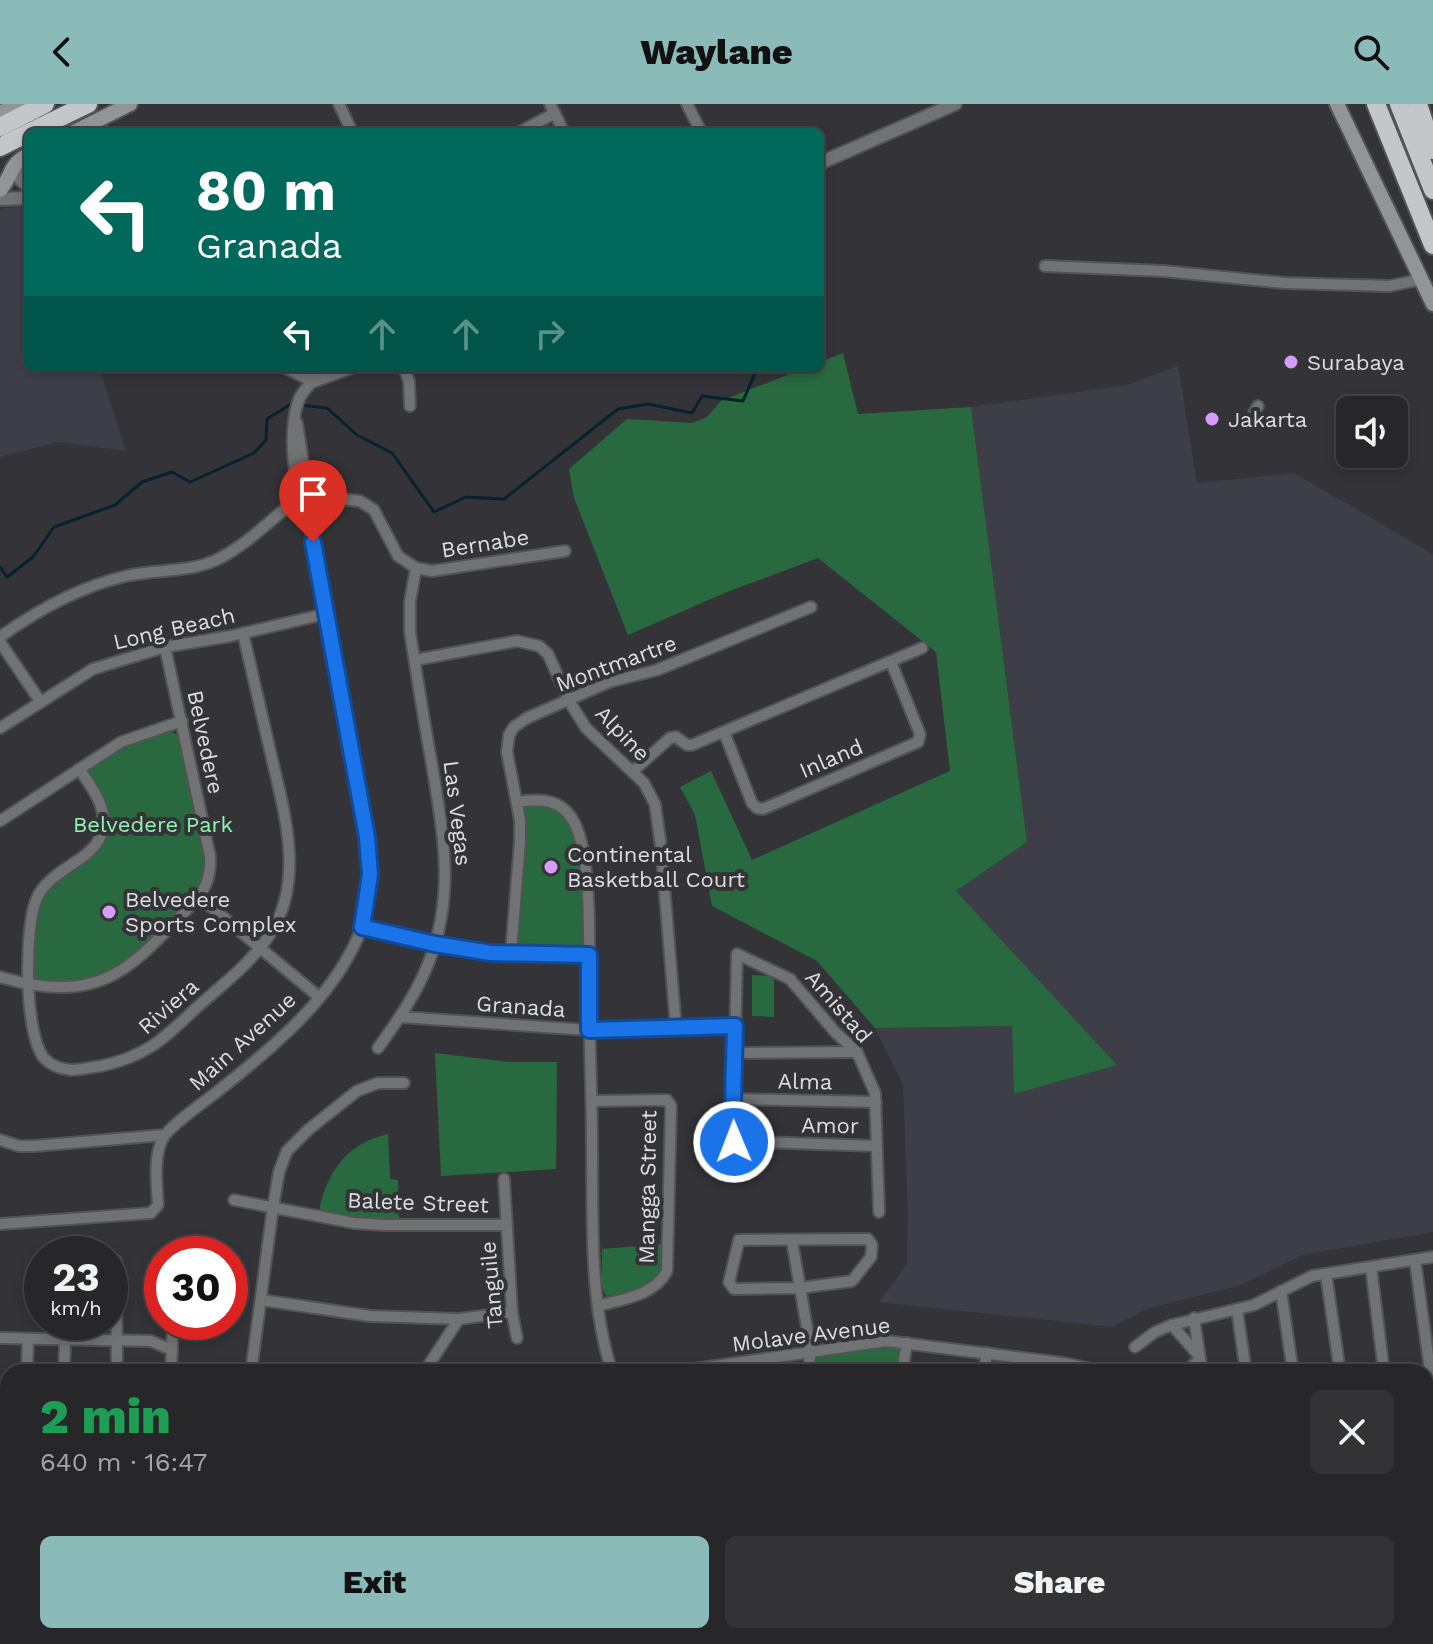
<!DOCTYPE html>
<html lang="en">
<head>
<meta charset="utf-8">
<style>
	:root { --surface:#27272a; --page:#333336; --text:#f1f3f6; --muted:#a4a5a8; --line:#434447; --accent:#8bbbb9 }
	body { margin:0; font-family:"Work Sans",sans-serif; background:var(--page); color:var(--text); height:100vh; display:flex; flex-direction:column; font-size:30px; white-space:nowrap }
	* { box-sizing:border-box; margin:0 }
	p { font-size:26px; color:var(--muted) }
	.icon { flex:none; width:44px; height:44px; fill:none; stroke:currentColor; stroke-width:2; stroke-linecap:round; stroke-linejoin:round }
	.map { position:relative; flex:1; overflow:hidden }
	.side { position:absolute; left:0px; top:1260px; width:1434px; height:280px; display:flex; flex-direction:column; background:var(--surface); border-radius:24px 24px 0 0; box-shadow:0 4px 12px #0003,0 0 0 2px var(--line) }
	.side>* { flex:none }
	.guide { position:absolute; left:24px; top:24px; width:800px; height:244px; border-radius:12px; box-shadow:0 4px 12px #0003,0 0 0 2px var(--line); background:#00695c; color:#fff; overflow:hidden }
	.tools { position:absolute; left:1336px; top:292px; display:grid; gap:16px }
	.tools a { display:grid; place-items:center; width:72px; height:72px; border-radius:12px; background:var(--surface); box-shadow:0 4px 12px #0003,0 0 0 2px var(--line); font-size:40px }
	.speed { position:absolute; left:24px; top:1132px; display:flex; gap:16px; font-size:40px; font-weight:700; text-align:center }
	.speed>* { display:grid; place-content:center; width:104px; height:104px; border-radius:50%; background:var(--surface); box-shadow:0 4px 12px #0003,0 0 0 2px var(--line); line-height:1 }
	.speed small { font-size:20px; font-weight:400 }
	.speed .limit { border:12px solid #d22; background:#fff; color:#111 }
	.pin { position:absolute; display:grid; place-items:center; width:68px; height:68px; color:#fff; margin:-82px -34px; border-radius:50% 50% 50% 0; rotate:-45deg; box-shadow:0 0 8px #0007 }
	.pin .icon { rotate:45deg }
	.me { position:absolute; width:88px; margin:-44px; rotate:359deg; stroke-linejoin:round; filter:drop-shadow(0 0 6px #0008) }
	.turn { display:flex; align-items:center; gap:28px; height:168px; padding:0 40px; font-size:36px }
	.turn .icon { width:104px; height:104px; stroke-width:2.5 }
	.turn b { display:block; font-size:56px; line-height:68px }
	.lanes { display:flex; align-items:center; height:76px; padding:0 40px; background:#0003; justify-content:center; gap:40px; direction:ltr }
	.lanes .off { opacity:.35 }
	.round { display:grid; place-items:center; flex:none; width:84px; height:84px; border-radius:12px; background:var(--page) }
	.headline { display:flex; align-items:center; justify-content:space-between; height:136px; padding:0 40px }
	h1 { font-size:48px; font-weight:800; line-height:60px; color:#1e9e55 }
	.button { display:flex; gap:16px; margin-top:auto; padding:16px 40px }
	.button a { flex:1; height:92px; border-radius:12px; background:var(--accent); color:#111; font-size:32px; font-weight:800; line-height:92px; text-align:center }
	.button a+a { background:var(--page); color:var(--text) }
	header { display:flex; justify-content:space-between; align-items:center; height:104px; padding:0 40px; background:var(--accent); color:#111; font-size:36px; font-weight:800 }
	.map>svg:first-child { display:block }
	.built { fill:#3d3e47 }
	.green { fill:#296940 }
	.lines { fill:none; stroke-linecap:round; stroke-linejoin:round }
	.stream { stroke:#06222e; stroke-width:3 }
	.minor-casing { stroke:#525356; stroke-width:14 }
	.tertiary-casing { stroke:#525356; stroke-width:16 }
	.secondary-casing { stroke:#525356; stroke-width:18 }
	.motorway-casing { stroke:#525356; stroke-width:22 }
	.minor { stroke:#717273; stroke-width:10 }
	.tertiary { stroke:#717273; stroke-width:12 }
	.secondary { stroke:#939496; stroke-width:14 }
	.motorway { stroke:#c4c7ca; stroke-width:18 }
	.route-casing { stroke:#114b97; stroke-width:20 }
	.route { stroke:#1a73e8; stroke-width:14 }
	.poi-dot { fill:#d59cfb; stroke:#343438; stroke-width:3 }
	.labels { text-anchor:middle; stroke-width:8; stroke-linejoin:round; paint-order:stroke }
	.poi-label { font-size:22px; fill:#dddee0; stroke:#343438; text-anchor:start }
	.street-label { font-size:22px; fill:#dddee0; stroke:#343438 }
	.park-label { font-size:22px; fill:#92f3b0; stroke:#343438 }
</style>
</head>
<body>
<header><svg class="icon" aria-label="back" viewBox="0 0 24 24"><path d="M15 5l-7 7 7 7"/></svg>Waylane<svg class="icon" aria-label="search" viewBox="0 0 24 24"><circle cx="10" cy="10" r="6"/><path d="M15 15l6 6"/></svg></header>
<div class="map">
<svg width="1433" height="1540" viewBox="0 0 1433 1540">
	<rect width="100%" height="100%" fill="#343438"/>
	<g class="built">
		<path d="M24,102l4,1v161h71l27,83 -68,-9 -58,15v-248z"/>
		<path d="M1178,262l19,117 97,-10 139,81v678l-130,23 -65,31 -89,22 -37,19 -233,-25 28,-38 1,-48 -5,-132 -28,-56 137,-2 2,68 102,-29 -160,-174 71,-49 -56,-435 156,-22z"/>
		<path d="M505,1532h511l-2,8h-509z"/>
		<rect x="1216" y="1532" width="50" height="8"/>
	</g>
	<g class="green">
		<path d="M843,249l15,61 113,-7 56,435 -71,49 161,174 -103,29 -2,-68 -137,2 -58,-67 -105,-55 -17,-91 -15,-28 31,-16 41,89 198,-89 -14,-119 -118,-94 -91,34 -99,43 -54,-137 -5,-29 58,-50 65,4 15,-6 14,-16 84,-33h15v-6z"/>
		<path d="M172,628l8,4 26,120 -4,29 -8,14 -69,66 -46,20 -47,-4 7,-77 11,-16 51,-39 5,-13 3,-13 -2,-18 -20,-35 29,-25z"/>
		<path d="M542,701c9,3 16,5 22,12 23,24 18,99 19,132l-66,-2 7,-105 -2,-35z"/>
		<path d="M752,871l22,1v41l-22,-1z"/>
		<path d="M435,949l74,9h48l-1,107 -115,7z"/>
		<path d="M388,1030l2,45 8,1 1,42 -45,-2 -35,-8c7,-39 28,-69 69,-78z"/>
		<path d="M665,1140c-1,8 1,19 -3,26 -9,20 -37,24 -56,26l-4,-9v-38z"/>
		<path d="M885,1243l15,2 -4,23h-83l2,-18z"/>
		<rect x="402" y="1532" width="103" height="8"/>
		<rect x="507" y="1532" width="61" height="8"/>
		<rect x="1266" y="1532" width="83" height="8"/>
	</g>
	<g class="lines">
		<path class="stream" d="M0,463l7,10 26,-20 21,-30 61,-22 27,-23 30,-10 18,10 64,-29 12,-13 1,-21 24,-15 36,4 30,27 35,18 42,59 32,-15 38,2 114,-90 30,-5 44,9 10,-17 41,5 12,-28 17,-5"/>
		<defs>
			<g id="minor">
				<path d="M339,0l13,28"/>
				<path d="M550,0l14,28"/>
				<path d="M687,0l14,28"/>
				<path d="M520,28l35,-19"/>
				<path d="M1045,162l118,5 122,12 105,3 32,-7"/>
				<path d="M404,264l5,13 1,25"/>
				<path d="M1253,311l5,-9"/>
				<path d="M297,319l13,83"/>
				<path d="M0,533c39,-28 79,-50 126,-61 30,-7 62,-3 90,-16 26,-12 48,-34 69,-51l9,-4 47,-6 19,2 14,9 24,46 18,12 16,3 133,-20"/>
				<path d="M0,538l40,59"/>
				<path d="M415,556l102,-19 22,5 9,8 21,47 17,27 58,55 11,21 6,43 15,181"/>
				<path d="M0,624l93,-59 72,-22 66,-11 94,-22"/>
				<path d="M724,628l28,71 5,5 6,1 155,-67 2,-8 -29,-72"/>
				<path d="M79,665c14,20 31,41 22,66 -9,26 -51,34 -64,63 -13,28 -13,136 7,160 7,8 17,11 27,12 11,0 21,-3 30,-4 43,-9 62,-26 92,-55 26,-24 58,-47 77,-77 37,-56 12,-129 -1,-188 -9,-38 -17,-75 -26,-113"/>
				<path d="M633,667l37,-33 6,-1 11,8h5l230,-97"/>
				<path d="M517,698c23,-3 44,-4 57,20 18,33 15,123 15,163 0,54 3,109 3,164 1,74 -3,151 20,223"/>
				<path d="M0,717l121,-79 61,-21"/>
				<path d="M199,793l120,100"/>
				<path d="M362,823l73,17 56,9 98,2"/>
				<path d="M511,849l9,-112v-21l-13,-68 2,-17 5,-8 13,-9 82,-36 48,-12 154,-63"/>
				<path d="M0,873c106,30 131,-10 199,-80 9,-14 12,-25 11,-41l-45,-209"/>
				<path d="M401,913l188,13 146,-4"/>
				<path d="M378,944c20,-28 40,-56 52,-89 25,-67 13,-126 2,-194 -8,-44 -15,-88 -22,-133v-31l6,-33"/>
				<path d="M735,949l122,-1"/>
				<path d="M734,995l142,3"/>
				<path d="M592,997l75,-1 4,6 -4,165c-13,25 -45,28 -69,35"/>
				<path d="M0,1036l19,6h15l130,-11"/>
				<path d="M876,1042l-143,-5 4,-187 53,25 46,54 21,19 18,41 4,119"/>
				<path d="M504,1075l8,133 5,26"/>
				<path d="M234,1096l120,23 30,2h122"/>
				<path d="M0,1120l151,-11 7,-8c-1,-20 -5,-48 5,-67 7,-13 46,-39 60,-51 53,-42 115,-94 139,-160 11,-28 9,-61 5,-90l-59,-321c-15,-28 -20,-84 -10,-114 3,-9 9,-15 15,-21"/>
				<path d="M868,1135l4,6 -1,12 -19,24 -52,7 -66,1 -5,-7 10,-42z"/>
				<path d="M792,1137l19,110 -3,21"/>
				<path d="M1415,1156l18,132"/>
				<path d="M116,1157l1,111"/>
				<path d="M1371,1163l13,105"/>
				<path d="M1326,1170l14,98"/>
				<path d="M1281,1187l12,81"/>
				<path d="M261,1196l109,16 89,3 53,-7"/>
				<path d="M1237,1206l9,62"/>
				<path d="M1194,1214l8,54"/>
				<path d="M1172,1221l27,31"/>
				<path d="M0,1234l151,3 21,9"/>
				<path d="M1135,1243l20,-15 17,-7 82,-20 58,-29 121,-19"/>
				<path d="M27,1268l1,-33"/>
				<path d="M64,1268l1,-32"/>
				<path d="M171,1268l2,-50"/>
				<path d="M251,1268l22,-165 6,-35 8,-21 21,-21 49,-39 21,-8h26"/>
				<path d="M424,1268l35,-53"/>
				<path d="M674,1268l212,-31 177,22 25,5 6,4"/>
				<path d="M902,1268l5,-29"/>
				<path d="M984,1268l3,-19"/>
				<path d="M1185,1268l15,-13"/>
				<path d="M1426,1323l7,-1"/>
				<path d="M0,1409l8,-6"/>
				<path d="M0,1530l8,1"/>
				<path d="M11,1532l35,8"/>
				<path d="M356,1532v8"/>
				<path d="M123,1540l10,-8"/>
				<path d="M253,1540l3,-8"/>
			</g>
			<g id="tertiary">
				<path d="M18,58c-4,12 1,17 10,24"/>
				<path d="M820,59l135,-59"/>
				<path d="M0,95l28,-1"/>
				<path d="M288,264l25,13 36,-13"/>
			</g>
			<g id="secondary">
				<path d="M1337,0l96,200"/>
				<path d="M0,9l18,-9"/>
				<path d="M74,28l56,-28"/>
				<path d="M0,86c13,-14 8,-25 28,-35"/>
			</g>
			<g id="motorway">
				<path d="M1376,0l57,141"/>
				<path d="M1399,0l34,86"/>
				<path d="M1418,0l15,46"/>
				<path d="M0,23l45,-23"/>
				<path d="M30,28l58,-28"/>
				<path d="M0,43l28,-14"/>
			</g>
		</defs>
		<use href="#minor" class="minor-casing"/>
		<use href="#tertiary" class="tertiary-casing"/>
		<use href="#secondary" class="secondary-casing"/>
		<use href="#motorway" class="motorway-casing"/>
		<use href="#minor" class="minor"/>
		<use href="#tertiary" class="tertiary"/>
		<use href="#secondary" class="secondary"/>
		<use href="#motorway" class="motorway"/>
	</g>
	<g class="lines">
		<defs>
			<path id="route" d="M313,438l54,295 3,38 -8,52 73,17 56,9 98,2v75l146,-4 -3,113 2,3"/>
		</defs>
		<use href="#route" class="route-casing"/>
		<use href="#route" class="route"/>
	</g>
	<g class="poi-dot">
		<circle cx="1291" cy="258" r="8"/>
		<circle cx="1212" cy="315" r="8"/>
		<circle cx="551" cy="763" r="8"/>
		<circle cx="109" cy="808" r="8"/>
	</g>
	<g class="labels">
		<g class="poi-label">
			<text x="1307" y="266">Surabaya</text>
			<text x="1228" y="323">Jakarta</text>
			<text x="567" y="758">Continental<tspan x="567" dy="25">Basketball Court</tspan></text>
			<text x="125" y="803">Belvedere<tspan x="125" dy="25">Sports Complex</tspan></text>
		</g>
		<g class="street-label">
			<text transform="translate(485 439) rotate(-9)" y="8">Bernabe</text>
			<text transform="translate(174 524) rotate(-13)" y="8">Long Beach</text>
			<text transform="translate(616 559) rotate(-20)" y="8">Montmartre</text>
			<text transform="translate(623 629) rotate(46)" y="8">Alpine</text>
			<text transform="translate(206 638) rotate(78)" y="8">Belvedere</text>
			<text transform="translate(831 654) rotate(-23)" y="8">Inland</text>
			<text transform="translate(458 709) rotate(83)" y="8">Las Vegas</text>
			<text transform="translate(168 902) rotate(-41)" y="8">Riviera</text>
			<text transform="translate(521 902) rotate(4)" y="8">Granada</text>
			<text transform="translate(839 902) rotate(49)" y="8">Amistad</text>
			<text transform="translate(242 937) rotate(-42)" y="8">Main Avenue</text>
			<text transform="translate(805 977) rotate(1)" y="8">Alma</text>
			<text transform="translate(830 1021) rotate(1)" y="8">Amor</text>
			<text transform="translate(647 1083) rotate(-89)" y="8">Mangga Street</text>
			<text transform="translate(418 1098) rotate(2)" y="8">Balete Street</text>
			<text transform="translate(491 1181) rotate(-95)" y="8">Tanguile</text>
			<text transform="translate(811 1230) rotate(-7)" y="8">Molave Avenue</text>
		</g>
		<g class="park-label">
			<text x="153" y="728">Belvedere Park</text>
		</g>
	</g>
</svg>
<div class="tools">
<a><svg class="icon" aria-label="sound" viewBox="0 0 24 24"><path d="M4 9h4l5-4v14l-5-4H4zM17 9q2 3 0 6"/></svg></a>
</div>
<div class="speed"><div>23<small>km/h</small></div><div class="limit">30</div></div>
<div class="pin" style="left:313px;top:438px;background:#d93025"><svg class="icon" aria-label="arrive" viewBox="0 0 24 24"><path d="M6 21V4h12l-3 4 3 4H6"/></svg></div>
<svg class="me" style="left:734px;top:1038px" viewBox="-20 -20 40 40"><circle r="17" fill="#1a73e8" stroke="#fff" stroke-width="3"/><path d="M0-11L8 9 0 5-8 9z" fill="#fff"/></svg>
<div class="guide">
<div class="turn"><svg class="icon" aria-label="left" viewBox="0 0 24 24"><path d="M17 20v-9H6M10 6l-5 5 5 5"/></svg><div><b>80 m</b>Granada</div></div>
<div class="lanes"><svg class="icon" aria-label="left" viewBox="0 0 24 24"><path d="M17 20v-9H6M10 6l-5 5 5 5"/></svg><svg class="icon off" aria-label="ahead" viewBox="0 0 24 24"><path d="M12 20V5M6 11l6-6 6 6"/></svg><svg class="icon off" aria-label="ahead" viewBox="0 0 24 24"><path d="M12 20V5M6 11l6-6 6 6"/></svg><svg class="icon off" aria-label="right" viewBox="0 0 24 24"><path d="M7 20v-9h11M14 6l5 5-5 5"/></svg></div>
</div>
<section class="side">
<div class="headline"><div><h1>2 min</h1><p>640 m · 16:47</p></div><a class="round"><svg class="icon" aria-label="close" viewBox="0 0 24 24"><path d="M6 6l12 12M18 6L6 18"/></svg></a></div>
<div class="button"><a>Exit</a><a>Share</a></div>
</section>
</div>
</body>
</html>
